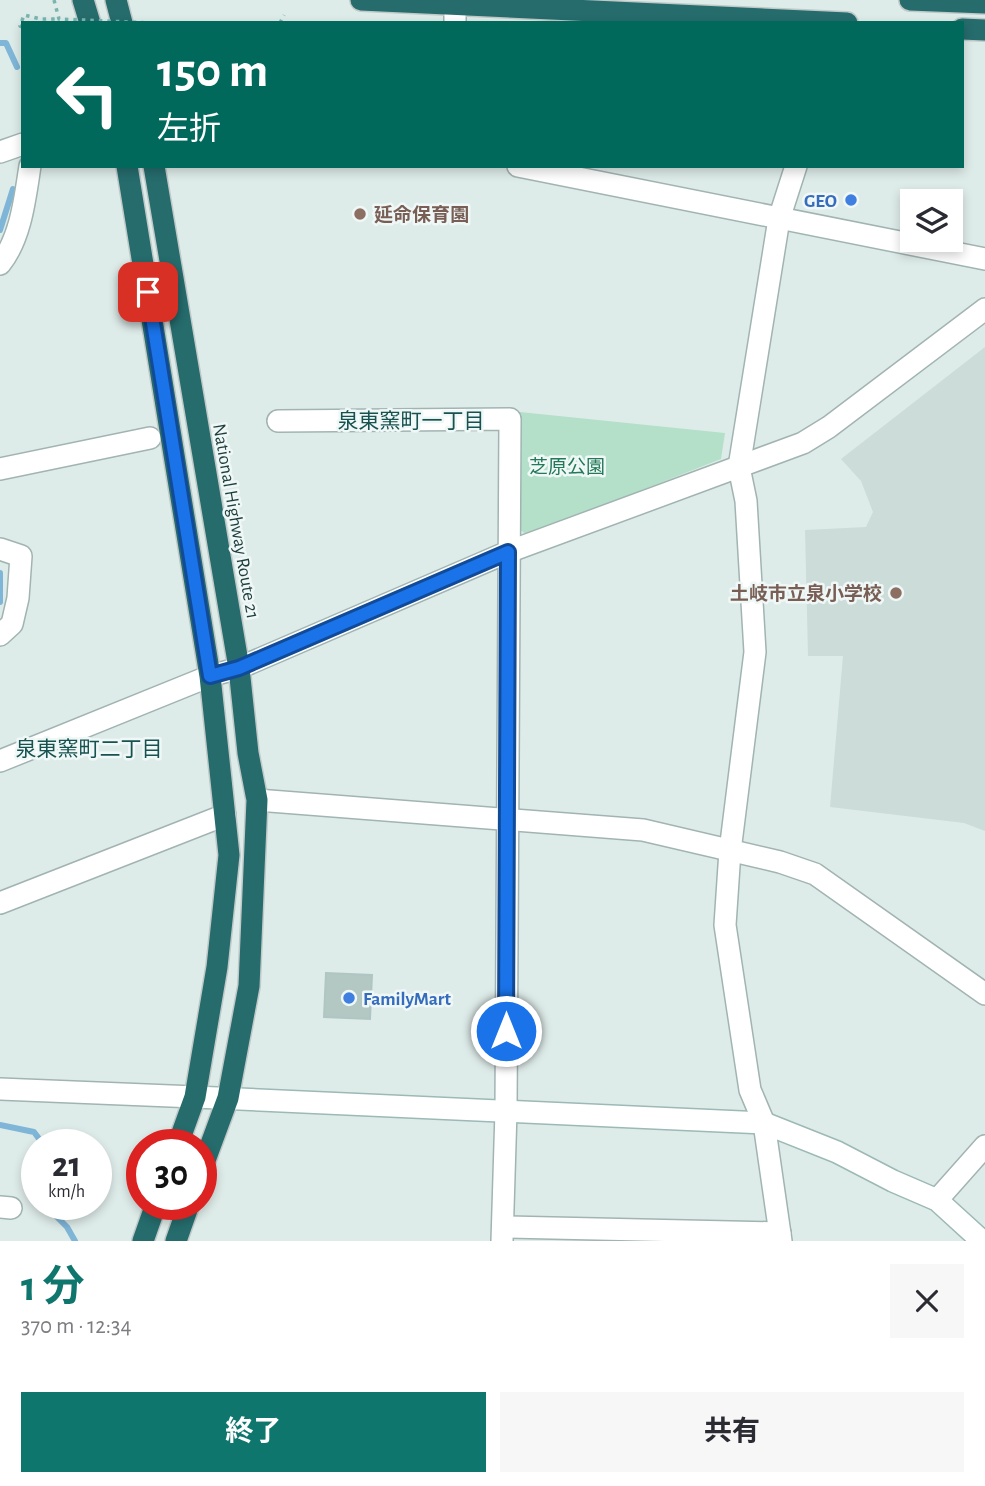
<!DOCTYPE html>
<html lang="ja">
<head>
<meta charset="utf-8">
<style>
	:root { --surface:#fff; --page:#f7f7f7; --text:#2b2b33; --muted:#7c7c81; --accent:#0f766e }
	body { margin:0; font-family:"Alegreya Sans","Noto Sans JP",sans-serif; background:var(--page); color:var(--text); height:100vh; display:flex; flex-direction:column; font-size:26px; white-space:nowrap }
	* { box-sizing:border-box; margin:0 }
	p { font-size:23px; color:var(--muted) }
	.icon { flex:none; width:38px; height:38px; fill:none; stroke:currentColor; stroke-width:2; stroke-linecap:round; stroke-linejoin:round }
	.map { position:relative; height:1241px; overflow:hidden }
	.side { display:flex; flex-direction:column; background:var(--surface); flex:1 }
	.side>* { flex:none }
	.hud { position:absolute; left:21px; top:21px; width:943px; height:147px; border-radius:0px; box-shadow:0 4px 10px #0003; background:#00695c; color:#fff; overflow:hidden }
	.fabs { position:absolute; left:900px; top:189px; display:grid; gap:14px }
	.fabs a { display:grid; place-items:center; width:63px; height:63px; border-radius:0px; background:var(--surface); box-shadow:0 4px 10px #0003; font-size:35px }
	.speed { position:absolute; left:21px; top:1129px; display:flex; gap:14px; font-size:35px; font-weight:700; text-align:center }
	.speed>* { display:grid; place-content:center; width:91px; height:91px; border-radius:50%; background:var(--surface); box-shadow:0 4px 10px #0003; line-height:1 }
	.speed small { font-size:18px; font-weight:400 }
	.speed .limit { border:10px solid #d22; background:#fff; color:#111 }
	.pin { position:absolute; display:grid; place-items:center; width:60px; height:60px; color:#fff; margin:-30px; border-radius:14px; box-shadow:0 4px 10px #0006 }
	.me { position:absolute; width:77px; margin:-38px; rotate:0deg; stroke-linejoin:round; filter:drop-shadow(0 0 5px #0008) }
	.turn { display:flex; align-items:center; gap:24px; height:147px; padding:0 21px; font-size:32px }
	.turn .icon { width:91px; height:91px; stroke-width:2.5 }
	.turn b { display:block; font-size:49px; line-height:60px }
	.round { display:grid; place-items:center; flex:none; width:74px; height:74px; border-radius:0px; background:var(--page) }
	.overview { display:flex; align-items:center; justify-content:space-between; height:119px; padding:0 21px }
	h1 { font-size:42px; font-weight:700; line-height:52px; color:var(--accent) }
	.primary-button { display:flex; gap:14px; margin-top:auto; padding:14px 21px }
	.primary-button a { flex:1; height:80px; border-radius:0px; background:var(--accent); color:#fff; font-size:28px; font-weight:700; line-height:80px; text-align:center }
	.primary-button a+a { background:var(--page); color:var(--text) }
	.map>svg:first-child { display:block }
	.built { fill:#ccdcd8 }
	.green { fill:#b4e0ca }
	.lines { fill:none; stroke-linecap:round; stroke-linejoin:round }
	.stream { stroke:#7fb6d8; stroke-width:6 }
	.building { fill:#b3c7c3; stroke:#b0c6c2; stroke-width:2 }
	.street-casing { stroke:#a1b4b2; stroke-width:24 }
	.secondary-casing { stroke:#9cb9b5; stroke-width:24 }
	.highway-casing { stroke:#c0c9c8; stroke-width:24 }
	.path { stroke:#7bb4af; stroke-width:3.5; stroke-dasharray:3.5 5; stroke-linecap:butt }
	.street { stroke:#fff; stroke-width:21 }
	.secondary { stroke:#fff; stroke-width:21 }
	.highway { stroke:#266c6d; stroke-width:21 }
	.path-bridge { stroke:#7bb4af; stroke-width:3.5; stroke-dasharray:3.5 5; stroke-linecap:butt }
	.route-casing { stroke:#114b97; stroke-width:18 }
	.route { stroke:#1a73e8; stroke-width:12 }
	.shop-dot { fill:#3f7fe0; stroke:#eff8f6; stroke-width:2.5 }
	.education-dot { fill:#8d6e63; stroke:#eff8f6; stroke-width:2.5 }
	.labels { text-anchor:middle; stroke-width:5; stroke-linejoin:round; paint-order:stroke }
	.shop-label { font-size:19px; font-weight:bold; fill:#366cbe; stroke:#eff8f6; text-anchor:end }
	.education-label { font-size:19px; font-weight:bold; fill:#785e54; stroke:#eff8f6; text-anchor:start }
	.park-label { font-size:19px; fill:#237958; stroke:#eff8f6 }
	.street-label { font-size:19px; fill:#1e3e3c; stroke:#eff8f6 }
	.neighbourhood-label { font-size:21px; fill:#175251; stroke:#eff8f6 }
</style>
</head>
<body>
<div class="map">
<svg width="985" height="1241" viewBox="0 0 985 1241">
	<rect width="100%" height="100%" fill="#deece9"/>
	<path class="built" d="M985,347v484l-21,-8 -134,-16 13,-151h-35l-3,-126 61,-3 7,-15 -12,-31 -20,-22z"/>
	<path class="green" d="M520,412l205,21 -4,26 -194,76 -12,-9z"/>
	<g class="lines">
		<g class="stream">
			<path d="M0,43h6l11,24"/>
			<path d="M0,230l13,-41"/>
			<path d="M0,573v29"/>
			<path d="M0,1125l34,7 9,12"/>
			<path d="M44,1204l23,23 8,14"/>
		</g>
	</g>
	<path class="building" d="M326,973l46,2 -2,44 -46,-2z"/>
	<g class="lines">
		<defs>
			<g id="street">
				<path d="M455,23v-20"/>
				<path d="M0,152l23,-8"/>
				<path d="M518,166l467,93"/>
				<path d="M0,264c21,-26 25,-66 30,-98"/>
				<path d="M278,421l232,-2 -4,692 -4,130"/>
				<path d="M0,469l150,-31"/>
				<path d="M0,549l21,7 -3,42 -6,26 -12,11"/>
				<path d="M0,761l210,-85 29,-8 269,-116 295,-109 26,-16 156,-118"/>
				<path d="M257,800l386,30 137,32 35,12 170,120"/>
				<path d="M0,903l225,-88"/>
				<path d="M0,1089l195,8"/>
				<path d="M937,1200l48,-54"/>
				<path d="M0,1207l11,1"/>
				<path d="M503,1227l277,6"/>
				<path d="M781,1241l-17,-118 -14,-33 -25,-165 5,-74 25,-199 -9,-151 -7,-34 40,-248 17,-53"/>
			</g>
			<path id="secondary" d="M195,1097l569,26 73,29 56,29 44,19 45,41"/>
			<g id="highway">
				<path d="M83,0l7,23"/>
				<path d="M116,0l6,23"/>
				<path d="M361,0l486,23"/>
				<path d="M910,0l75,3"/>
				<path d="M962,29l23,1"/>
				<path d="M127,166l83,510 19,179 -12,112 -22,130 -17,47"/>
				<path d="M154,166l85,502 9,85 9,47 -8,186 -21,112 -27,73"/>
				<path d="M143,1241l13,-37"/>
				<path d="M176,1241l13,-37"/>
			</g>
		</defs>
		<use href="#street" class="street-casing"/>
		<use href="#secondary" class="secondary-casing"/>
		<use href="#highway" class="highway-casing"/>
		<g class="path">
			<path d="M280,23l4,-8"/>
			<path d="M23,27l-3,-1 4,-11 17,4h18"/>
		</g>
		<use href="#street" class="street"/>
		<use href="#secondary" class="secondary"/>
		<use href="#highway" class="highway"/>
		<path class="path-bridge" d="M54,0l5,19 94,4"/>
	</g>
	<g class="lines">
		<defs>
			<path id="route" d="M148,292l62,384 29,-8 269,-116 -2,479"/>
		</defs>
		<use href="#route" class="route-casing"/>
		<use href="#route" class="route"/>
	</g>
	<g class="shop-dot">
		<circle cx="851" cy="200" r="7"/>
		<circle cx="349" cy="998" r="7"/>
	</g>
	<g class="education-dot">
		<circle cx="360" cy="214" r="7"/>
		<circle cx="896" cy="593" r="7"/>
	</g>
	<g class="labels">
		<g class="shop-label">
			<text x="837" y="207">GEO</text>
			<text x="363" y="1005" text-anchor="start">FamilyMart</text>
		</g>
		<g class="education-label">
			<text x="374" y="221">延命保育園</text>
			<text x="882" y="600" text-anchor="end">土岐市立泉小学校</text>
		</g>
		<g class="park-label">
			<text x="567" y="473">芝原公園</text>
		</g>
		<g class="street-label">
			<text transform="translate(237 521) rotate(80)" y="7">National Highway Route 21</text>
		</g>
		<g class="neighbourhood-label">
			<text x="411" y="428">泉東窯町一丁目</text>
			<text x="89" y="756">泉東窯町二丁目</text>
		</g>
	</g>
</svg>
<div class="fabs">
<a><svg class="icon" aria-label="layers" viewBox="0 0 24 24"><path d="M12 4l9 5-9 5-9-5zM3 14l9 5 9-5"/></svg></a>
</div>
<div class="speed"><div>21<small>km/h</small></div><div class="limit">30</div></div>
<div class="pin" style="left:148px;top:292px;background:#d93025"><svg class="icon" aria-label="arrive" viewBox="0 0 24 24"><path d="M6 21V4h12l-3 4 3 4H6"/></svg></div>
<svg class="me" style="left:506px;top:1031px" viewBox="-20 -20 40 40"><circle r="17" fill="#1a73e8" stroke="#fff" stroke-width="3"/><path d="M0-11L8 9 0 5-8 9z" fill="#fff"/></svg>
<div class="hud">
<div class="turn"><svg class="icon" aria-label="left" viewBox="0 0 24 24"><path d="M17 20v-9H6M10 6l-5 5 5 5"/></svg><div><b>150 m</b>左折</div></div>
</div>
</div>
<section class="side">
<div class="overview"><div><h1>1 分</h1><p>370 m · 12:34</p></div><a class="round"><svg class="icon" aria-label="close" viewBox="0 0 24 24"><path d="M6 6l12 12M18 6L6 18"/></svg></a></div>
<div class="primary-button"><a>終了</a><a>共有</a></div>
</section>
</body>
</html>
